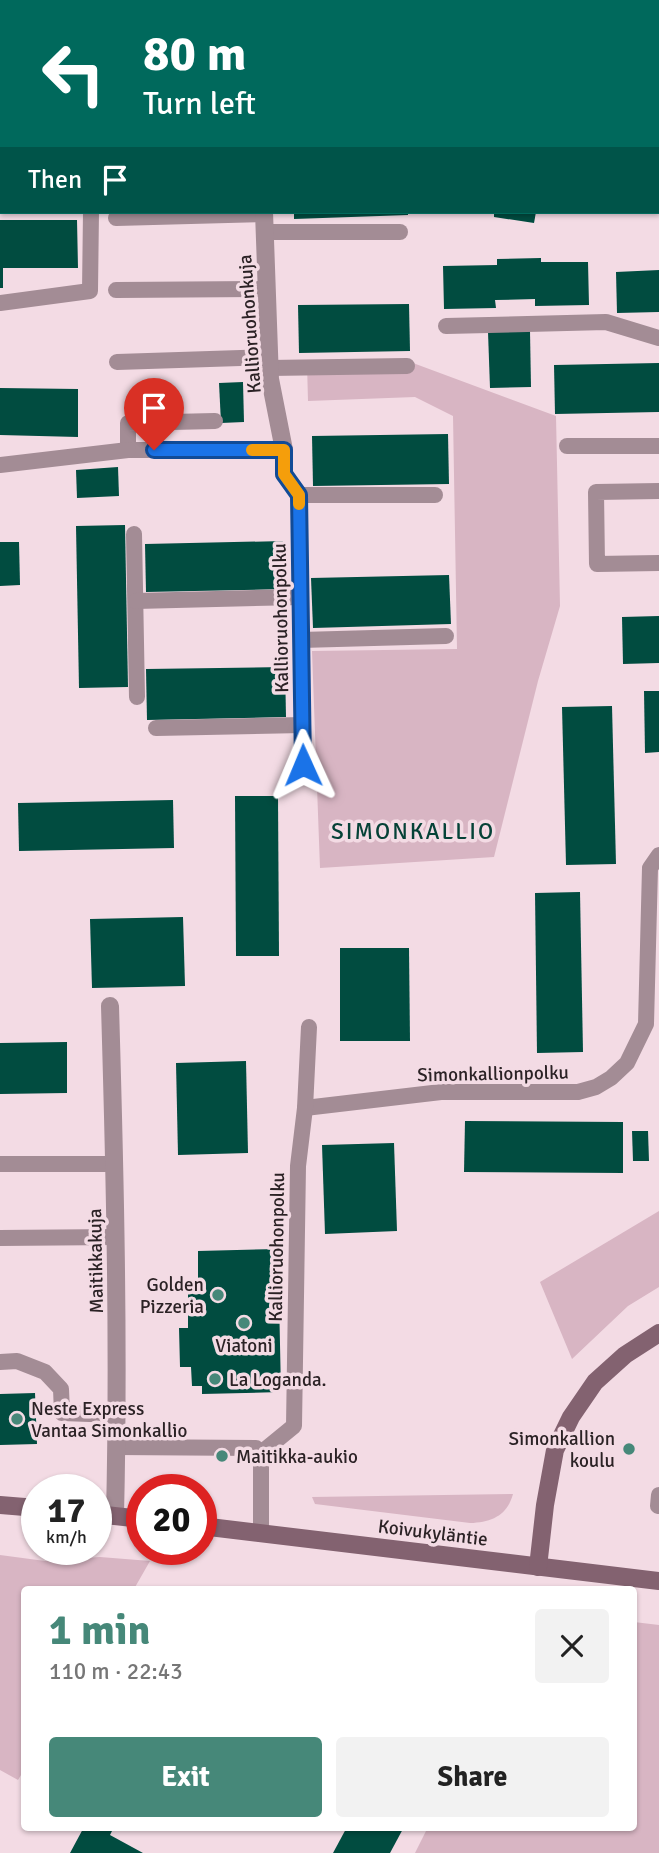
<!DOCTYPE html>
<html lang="en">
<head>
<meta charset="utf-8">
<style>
	:root { --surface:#fff; --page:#f2f2f2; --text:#222; --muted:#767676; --accent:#468879 }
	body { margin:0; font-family:Signika,sans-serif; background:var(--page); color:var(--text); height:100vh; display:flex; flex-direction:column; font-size:26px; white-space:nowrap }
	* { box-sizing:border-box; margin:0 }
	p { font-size:23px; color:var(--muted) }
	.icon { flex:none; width:38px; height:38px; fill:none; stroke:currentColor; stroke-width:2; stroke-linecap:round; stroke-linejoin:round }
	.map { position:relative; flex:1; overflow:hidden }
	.drawer { position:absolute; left:21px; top:1586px; width:616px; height:245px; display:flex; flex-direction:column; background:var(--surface); border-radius:7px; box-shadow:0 2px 5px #0004 }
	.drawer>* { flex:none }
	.guide { position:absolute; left:0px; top:0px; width:660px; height:214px; box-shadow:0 2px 5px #0004; background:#00695c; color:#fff; overflow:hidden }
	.speed { position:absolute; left:21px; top:1474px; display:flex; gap:14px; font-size:35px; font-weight:700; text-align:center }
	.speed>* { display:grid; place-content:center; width:91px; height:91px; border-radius:50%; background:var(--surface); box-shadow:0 2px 5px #0004; line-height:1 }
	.speed small { font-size:18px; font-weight:400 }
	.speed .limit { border:10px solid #d22; background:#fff; color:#111 }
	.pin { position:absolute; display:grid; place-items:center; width:60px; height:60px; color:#fff; margin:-72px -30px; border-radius:50% 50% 50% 0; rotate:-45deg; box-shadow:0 0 7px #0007 }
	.pin .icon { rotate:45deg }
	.me { position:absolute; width:77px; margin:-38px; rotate:359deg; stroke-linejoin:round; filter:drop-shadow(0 0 5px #0008) }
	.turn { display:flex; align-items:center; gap:24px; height:147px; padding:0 28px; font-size:32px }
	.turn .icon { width:91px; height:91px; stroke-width:2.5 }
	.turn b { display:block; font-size:49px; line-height:60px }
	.then { display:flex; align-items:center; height:66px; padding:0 28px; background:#0003; gap:14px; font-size:26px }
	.round { display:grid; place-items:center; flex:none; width:74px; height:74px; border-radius:7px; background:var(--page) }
	.head { display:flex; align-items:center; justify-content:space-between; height:119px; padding:0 28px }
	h1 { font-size:42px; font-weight:700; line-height:52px; color:var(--accent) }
	.action { display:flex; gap:14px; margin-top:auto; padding:14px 28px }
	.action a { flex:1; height:80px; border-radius:7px; background:var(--accent); color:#fff; font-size:28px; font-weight:700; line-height:80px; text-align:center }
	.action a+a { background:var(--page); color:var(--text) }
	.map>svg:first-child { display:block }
	.green { fill:#d8b5c3 }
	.building { fill:#014c40 }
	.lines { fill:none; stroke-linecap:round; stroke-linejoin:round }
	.service { stroke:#a38c95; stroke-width:16 }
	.minor { stroke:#a38c95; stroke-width:18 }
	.secondary { stroke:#836270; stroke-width:18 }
	.route-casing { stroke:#114b97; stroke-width:18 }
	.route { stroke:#1a73e8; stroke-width:12 }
	.slow { stroke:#f59e0b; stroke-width:12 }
	.poi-dot { fill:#468879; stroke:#f3dbe4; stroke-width:2.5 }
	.labels { text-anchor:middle; stroke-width:7; stroke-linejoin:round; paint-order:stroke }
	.street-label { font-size:19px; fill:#2b2225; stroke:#f3dbe4 }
	.poi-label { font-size:19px; fill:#2b2225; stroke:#f3dbe4; text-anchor:start }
	.quarter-label { font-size:23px; letter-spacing:2px; fill:#054237; stroke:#f3dbe4 }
</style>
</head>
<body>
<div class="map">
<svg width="659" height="1853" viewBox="0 0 659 1853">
	<rect width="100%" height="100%" fill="#f3dbe4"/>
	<g class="green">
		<path d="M0,0h659v39l-1,-37h-656v181h-2z"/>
		<path d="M413,363l143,53 4,190 -22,75 -44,176 -174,11 -8,-217 145,-2 -4,-233 -38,-19 -107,4 -1,-37z"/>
		<path d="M659,1211v76l-31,19 -56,53 -32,-77z"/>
		<path d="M513,1494c-6,22 -22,28 -43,29l-155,-19 -3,-7z"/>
		<path d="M0,1555l45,6 55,-4 50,4 -16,28h-110v181l-6,10 -18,-10z"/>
		<path d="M634,1622l25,3v228h-244l13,-26h206z"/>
	</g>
	<g class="building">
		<path d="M294,212h114v3l-114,4z"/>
		<path d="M494,212h42l-2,11 -40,-6z"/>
		<path d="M0,220h77l1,48h-75v20h-3z"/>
		<path d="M541,258v4h47l1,43 -54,1v-7l-40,1 1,8 -52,1 -1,-43 54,-1v-6z"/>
		<path d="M659,270v42l-42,1 -1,-41z"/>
		<path d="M409,304l1,47 -111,2 -1,-48z"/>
		<path d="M530,331l1,56 -41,1 -2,-56z"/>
		<path d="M659,363v49l-104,2 -1,-49z"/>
		<path d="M243,382l1,40 -23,1 -2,-40z"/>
		<path d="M0,388l78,1v48l-78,-2z"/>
		<path d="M448,434l1,50 -136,2 -1,-50z"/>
		<path d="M118,467l1,29 -42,2 -1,-28z"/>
		<path d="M125,525l3,162 -49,1 -3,-162z"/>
		<path d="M284,541l1,48 -139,3 -1,-48z"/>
		<path d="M0,542h19l1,43 -20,1z"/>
		<path d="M449,575l2,49 -138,4 -2,-50z"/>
		<path d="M659,616v47l-36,1 -1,-47z"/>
		<path d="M285,667l1,50 -139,3 -1,-51z"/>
		<path d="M644,691h15v61l-14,1z"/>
		<path d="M612,706l4,158 -50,1 -4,-158z"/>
		<path d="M235,796h43l1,160h-43z"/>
		<path d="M173,800l1,48 -155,3 -1,-48z"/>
		<path d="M580,892l3,160 -46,1 -2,-160z"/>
		<path d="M183,917l2,69 -93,2 -2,-69z"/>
		<path d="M340,948h69l1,93h-70z"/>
		<path d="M67,1042v51l-67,1v-51z"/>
		<path d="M246,1061l2,92 -70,2 -2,-92z"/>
		<path d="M465,1121l158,1v51l-159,-1z"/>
		<path d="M632,1131h16l1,30h-16z"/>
		<path d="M394,1143l3,88 -72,3 -3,-89z"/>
		<path d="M278,1249l3,143 -79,2v-8h-10l-1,-19h-11l-1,-39h9v-45h10v-32z"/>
		<path d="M35,1393l2,51 -37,1v-51z"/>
		<path d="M84,1827h30l-4,8 33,18h-73z"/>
		<path d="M347,1827h57l-14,26h-57z"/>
	</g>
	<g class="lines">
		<g class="service">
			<path d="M116,218l148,-4"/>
			<path d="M264,232h136"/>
			<path d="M116,290l150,-1"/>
			<path d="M0,303l90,-12 1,-79"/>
			<path d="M446,326l160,-4 53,16"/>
			<path d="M117,362l152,-5"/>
			<path d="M269,368l138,-2"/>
			<path d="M215,421l-87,2v27h156"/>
			<path d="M567,446h92"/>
			<path d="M0,465l128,-15"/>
			<path d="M284,474l15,21 4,270"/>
			<path d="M659,491l-63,1 1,72 62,-1"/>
			<path d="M299,495h136"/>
			<path d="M134,534l3,163"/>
			<path d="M136,601l164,-4"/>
			<path d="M301,640l145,-4"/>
			<path d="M156,728l147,-3"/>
			<path d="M305,1108l136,-16h137l18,-5 15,-9 16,-15 19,-39 4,-156 9,-13"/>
			<path d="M0,1164h115"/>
			<path d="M0,1238l116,-1"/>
			<path d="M0,1362l17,-1 28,11 16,17 1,24 55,2"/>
			<path d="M117,1447l139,1 5,5v81"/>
			<path d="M261,1453l33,-27 4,-260 7,-58 4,-81"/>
			<path d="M658,1506l1,-11"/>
		</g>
		<g class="minor">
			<path d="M658,58h1"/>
			<path d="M264,212l6,167 14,71v24"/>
			<path d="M110,1006c5,170 9,340 5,510"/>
		</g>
		<g class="secondary">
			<path d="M0,1505l37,3"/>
			<path d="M96,1514l46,5"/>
			<path d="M201,1526l458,55"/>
			<path d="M538,1567l7,-62 10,-55 16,-33 24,-35 30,-27 34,-22"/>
		</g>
	</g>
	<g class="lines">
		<defs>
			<path id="route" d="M154,450h130v24l15,21 4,270"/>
		</defs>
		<use href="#route" class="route-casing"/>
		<use href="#route" class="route"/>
		<path class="slow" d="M252,450h32v24l15,21v9"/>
	</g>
	<g class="poi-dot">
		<circle cx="218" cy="1295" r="7"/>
		<circle cx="244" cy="1323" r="7"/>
		<circle cx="215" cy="1379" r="7"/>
		<circle cx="17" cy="1419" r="7"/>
		<circle cx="629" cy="1449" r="7"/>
		<circle cx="222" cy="1456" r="7"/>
	</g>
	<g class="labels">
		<g class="street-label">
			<text transform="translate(249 324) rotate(-94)" y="7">Kallioruohonkuja</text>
			<text transform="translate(280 618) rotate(-91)" y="7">Kallioruohonpolku</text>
			<text transform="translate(493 1073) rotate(-1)" y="7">Simonkallionpolku</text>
			<text transform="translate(276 1247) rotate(-89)" y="7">Kallioruohonpolku</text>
			<text transform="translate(95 1261) rotate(-91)" y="7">Maitikkakuja</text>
			<text transform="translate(433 1532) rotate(7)" y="7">Koivukyläntie</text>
		</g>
		<g class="poi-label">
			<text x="204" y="1291" text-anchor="end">Golden<tspan x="204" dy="22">Pizzeria</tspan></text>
			<text x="244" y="1352" text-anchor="middle">Viatoni</text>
			<text x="229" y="1386">La Loganda.</text>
			<text x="31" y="1415">Neste Express<tspan x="31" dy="22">Vantaa Simonkallio</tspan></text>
			<text x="615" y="1445" text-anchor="end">Simonkallion<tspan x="615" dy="22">koulu</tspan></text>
			<text x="236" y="1463">Maitikka-aukio</text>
		</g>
		<g class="quarter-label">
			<text x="413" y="839">SIMONKALLIO</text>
		</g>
	</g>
</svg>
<div class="speed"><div>17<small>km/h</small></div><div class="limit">20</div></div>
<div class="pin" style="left:154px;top:450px;background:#d93025"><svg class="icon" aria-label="arrive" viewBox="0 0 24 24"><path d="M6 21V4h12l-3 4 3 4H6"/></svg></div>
<svg class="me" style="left:303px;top:765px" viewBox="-20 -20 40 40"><path d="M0-17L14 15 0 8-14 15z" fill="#1a73e8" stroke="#fff" stroke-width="4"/></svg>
<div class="guide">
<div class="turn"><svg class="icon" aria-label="left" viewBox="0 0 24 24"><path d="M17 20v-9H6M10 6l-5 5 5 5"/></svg><div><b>80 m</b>Turn left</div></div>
<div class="then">Then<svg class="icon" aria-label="arrive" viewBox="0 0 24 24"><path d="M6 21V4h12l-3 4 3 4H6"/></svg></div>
</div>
<section class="drawer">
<div class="head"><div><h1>1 min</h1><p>110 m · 22:43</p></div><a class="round"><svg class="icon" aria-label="close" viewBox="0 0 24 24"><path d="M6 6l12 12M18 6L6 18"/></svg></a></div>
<div class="action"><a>Exit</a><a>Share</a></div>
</section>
</div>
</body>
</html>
